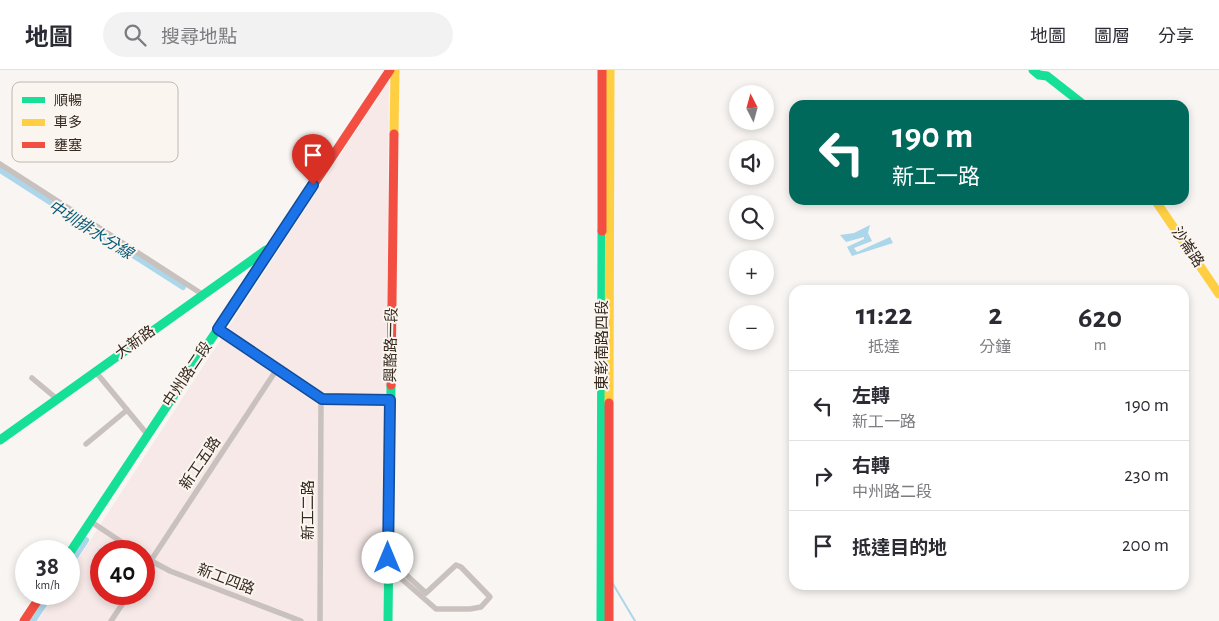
<!DOCTYPE html>
<html lang="zh-TW">
<head>
<meta charset="utf-8">
<style>
	:root { --surface:#fff; --page:#f2f2f3; --text:#2b2b33; --muted:#7c7c81; --line:#e1e1e2 }
	body { margin:0; font-family:"Alegreya Sans","Noto Sans TC",sans-serif; background:var(--page); color:var(--text); height:100vh; display:flex; flex-direction:column; font-size:19px; white-space:nowrap }
	* { box-sizing:border-box; margin:0 }
	p { font-size:16px; color:var(--muted) }
	.icon { flex:none; width:28px; height:28px; fill:none; stroke:currentColor; stroke-width:2; stroke-linecap:round; stroke-linejoin:round }
	.map { position:relative; flex:1; overflow:hidden }
	.panel { position:absolute; left:789px; top:215px; width:400px; height:305px; display:flex; flex-direction:column; background:var(--surface); border-radius:15px; box-shadow:0 2px 8px #0003 }
	.panel>* { flex:none }
	.hud { position:absolute; left:789px; top:30px; width:400px; height:105px; border-radius:15px; box-shadow:0 2px 8px #0003; background:#00695c; color:#fff; overflow:hidden }
	.needle { width:32px; rotate:354deg }
	.fabs { position:absolute; left:729px; top:15px; display:grid; gap:10px }
	.fabs a { display:grid; place-items:center; width:45px; height:45px; border-radius:50%; background:var(--surface); box-shadow:0 2px 8px #0003; font-size:25px }
	.speed { position:absolute; left:15px; top:470px; display:flex; gap:10px; font-size:25px; font-weight:700; text-align:center }
	.speed>* { display:grid; place-content:center; width:65px; height:65px; border-radius:50%; background:var(--surface); box-shadow:0 2px 8px #0003; line-height:1 }
	.speed small { font-size:12px; font-weight:400 }
	.speed .limit { border:8px solid #d22; background:#fff; color:#111 }
	.pin { position:absolute; display:grid; place-items:center; width:42px; height:42px; color:#fff; margin:-51px -21px; border-radius:50% 50% 50% 0; rotate:-45deg; box-shadow:0 0 5px #0007 }
	.pin .icon { rotate:45deg }
	.me { position:absolute; width:55px; margin:-28px; rotate:0deg; stroke-linejoin:round; filter:drop-shadow(0 0 4px #0008) }
	.turn { display:flex; align-items:center; gap:18px; height:105px; padding:0 20px; font-size:22px }
	.turn .icon { width:65px; height:65px; stroke-width:2.5 }
	.turn b { display:block; font-size:35px; line-height:42px }
	.eta { display:flex; justify-content:space-evenly; align-items:center; height:85px; text-align:center }
	.eta b { font-size:30px; font-weight:600; line-height:35px }
	ul { padding:0; list-style:none }
	li { display:flex; align-items:center; gap:15px; height:70px; padding:0 20px; border-top:1px solid var(--line) }
	li div { flex:1 }
	li b { display:block; font-size:19px }
	li em { font-style:normal }
	header { display:flex; align-items:center; gap:30px; box-sizing:border-box; height:70px; padding:0 25px; background:var(--surface); border-bottom:1px solid var(--line) }
	header strong { font-size:24px }
	nav { display:flex; gap:28px; margin-inline-start:auto; font-size:18px }
	.search { width:350px; height:45px; background:var(--page); display:flex; align-items:center; gap:12px; box-sizing:border-box; padding:0 18px; border-radius:28px; color:var(--muted); font-size:19px }
	.map>svg:first-child { display:block }
	.industrial { fill:#f6e9e8; fill-rule:evenodd }
	.water { fill:#acd6ea }
	.lines { fill:none; stroke-linecap:round; stroke-linejoin:round }
	.stream { stroke:#acd6ea; stroke-width:2 }
	.canal { stroke:#acd6ea; stroke-width:6 }
	.street { stroke:#c9c1be; stroke-width:5.5 }
	.fast { stroke:#16e098; stroke-width:9 }
	.slow { stroke:#ffcf43; stroke-width:9 }
	.jam { stroke:#f24e42; stroke-width:9 }
	.route-casing { stroke:#114b97; stroke-width:12 }
	.route { stroke:#1a73e8; stroke-width:9 }
	.labels { text-anchor:middle; stroke-width:4; stroke-linejoin:round; paint-order:stroke }
	.street-label { font-size:15px; fill:#352a20; stroke:#fbf5ef }
	.water-label { font-size:16px; font-style:italic; fill:#0b5c7a; stroke:#fbf5ef }
	.key { fill:#fbf5ef; stroke:#c0b8b1; stroke-width:1 }
	.key-label { font-size:14px; fill:#352a20 }
</style>
</head>
<body>
<header>
<strong>地圖</strong>
<div class="search"><svg class="icon" aria-label="search" viewBox="0 0 24 24"><circle cx="10" cy="10" r="6"/><path d="M15 15l6 6"/></svg>搜尋地點</div>
<nav><a>地圖</a><a>圖層</a><a>分享</a></nav>
</header>
<div class="map">
<svg width="1219" height="551" viewBox="0 0 1219 551">
	<rect width="100%" height="100%" fill="#f8f5f2"/>
	<path class="industrial" d="M389,10l-5,541h-346l17,-27h14v-21zM101,481h43v43h-43z"/>
	<path class="water" d="M870,155l-2,8 4,8 -18,7 3,4 33,-15 3,6 -41,13 -5,-9 17,-8v-2l-18,5 -6,-7 14,-2z"/>
	<g class="lines">
		<path class="stream" d="M613,514l22,37"/>
		<g class="canal">
			<path d="M0,100l183,117"/>
			<path d="M69,496l17,-26"/>
			<path d="M33,551l18,-27"/>
		</g>
		<g class="street">
			<path d="M0,94l202,130"/>
			<path d="M218,259l103,70 69,1"/>
			<path d="M95,301l52,63"/>
			<path d="M32,308l25,21"/>
			<path d="M86,374l41,-34"/>
			<path d="M90,451l45,30"/>
			<path d="M144,487l26,14 131,50"/>
			<path d="M388,497l48,42h34l11,-2 9,-10 -29,-30 -5,-2 -30,28 -37,-34"/>
			<path d="M144,501l133,-202"/>
			<path d="M111,551l18,-27"/>
			<path d="M320,551l1,-222"/>
		</g>
		<g class="fast">
			<path d="M1033,0l6,5 8,1 37,29"/>
			<path d="M0,370l266,-190"/>
			<path d="M69,484l217,-328"/>
			<path d="M388,551l3,-236"/>
			<path d="M601,551l1,-390"/>
		</g>
		<g class="slow">
			<path d="M394,64l1,-64"/>
			<path d="M1155,130l64,94"/>
			<path d="M609,333l1,-333"/>
		</g>
		<g class="jam">
			<path d="M286,156l104,-156"/>
			<path d="M602,161v-161"/>
			<path d="M391,315l3,-251"/>
			<path d="M24,551l18,-27"/>
			<path d="M609,551v-218"/>
		</g>
	</g>
	<g class="lines">
		<defs>
			<path id="route" d="M313,115l-95,144 104,70 68,1 -2,158"/>
		</defs>
		<use href="#route" class="route-casing"/>
		<use href="#route" class="route"/>
	</g>
	<g class="labels">
		<g class="street-label">
			<text transform="translate(1188 177) rotate(56)" y="5">沙崙路</text>
			<text transform="translate(135 272) rotate(-36)" y="5">大新路</text>
			<text transform="translate(391 275) rotate(-89)" y="5">興酪路一段</text>
			<text transform="translate(602 275) rotate(-90)" y="5">東彰南路四段</text>
			<text transform="translate(187 304) rotate(-56)" y="5">中州路二段</text>
			<text transform="translate(200 393) rotate(-56)" y="5">新工五路</text>
			<text transform="translate(308 440) rotate(-90)" y="5">新工二路</text>
			<text transform="translate(226 509) rotate(21)" y="5">新工四路</text>
		</g>
		<g class="water-label">
			<text transform="translate(91 159) rotate(32)" y="6">中圳排水分線</text>
		</g>
	</g>
	<rect x="12" y="12" width="166" height="80" rx="8" class="key"/>
	<rect x="22" y="27" width="23" height="6" fill="#16e098"/>
	<rect x="22" y="49" width="23" height="7" fill="#ffcf43"/>
	<rect x="22" y="72" width="23" height="6" fill="#f24e42"/>
	<g class="key-label">
		<text x="54" y="35">順暢</text>
		<text x="54" y="57">車多</text>
		<text x="54" y="80">壅塞</text>
	</g>
</svg>
<div class="fabs">
<a><svg class="needle" viewBox="-14 -14 28 28"><path d="M0-13l5 13h-10z" fill="#e53935"/><path d="M0 13l5-13h-10z" fill="#7c7c81"/></svg></a>
<a><svg class="icon" aria-label="sound" viewBox="0 0 24 24"><path d="M4 9h4l5-4v14l-5-4H4zM17 9q2 3 0 6"/></svg></a>
<a><svg class="icon" aria-label="search" viewBox="0 0 24 24"><circle cx="10" cy="10" r="6"/><path d="M15 15l6 6"/></svg></a>
<a>+</a>
<a>−</a>
</div>
<div class="speed"><div>38<small>km/h</small></div><div class="limit">40</div></div>
<div class="pin" style="left:313px;top:115px;background:#d93025"><svg class="icon" aria-label="arrive" viewBox="0 0 24 24"><path d="M6 21V4h12l-3 4 3 4H6"/></svg></div>
<svg class="me" style="left:388px;top:488px" viewBox="-20 -20 40 40"><circle r="19" fill="#fff"/><path d="M0-13L10 11 0 6-10 11z" fill="#1a73e8"/></svg>
<div class="hud">
<div class="turn"><svg class="icon" aria-label="left" viewBox="0 0 24 24"><path d="M17 20v-9H6M10 6l-5 5 5 5"/></svg><div><b>190 m</b>新工一路</div></div>
</div>
<section class="panel">
<div class="eta">
<div><b>11:22</b><p>抵達</p></div>
<div><b>2</b><p>分鐘</p></div>
<div><b>620</b><p>m</p></div>
</div>
<ul>
<li><svg class="icon" aria-label="left" viewBox="0 0 24 24"><path d="M17 20v-9H6M10 6l-5 5 5 5"/></svg><div><b>左轉</b><p>新工一路</p></div><em>190 m</em></li>
<li><svg class="icon" aria-label="right" viewBox="0 0 24 24"><path d="M7 20v-9h11M14 6l5 5-5 5"/></svg><div><b>右轉</b><p>中州路二段</p></div><em>230 m</em></li>
<li><svg class="icon" aria-label="arrive" viewBox="0 0 24 24"><path d="M6 21V4h12l-3 4 3 4H6"/></svg><div><b>抵達目的地</b></div><em>200 m</em></li>
</ul>
</section>
</div>
</body>
</html>
